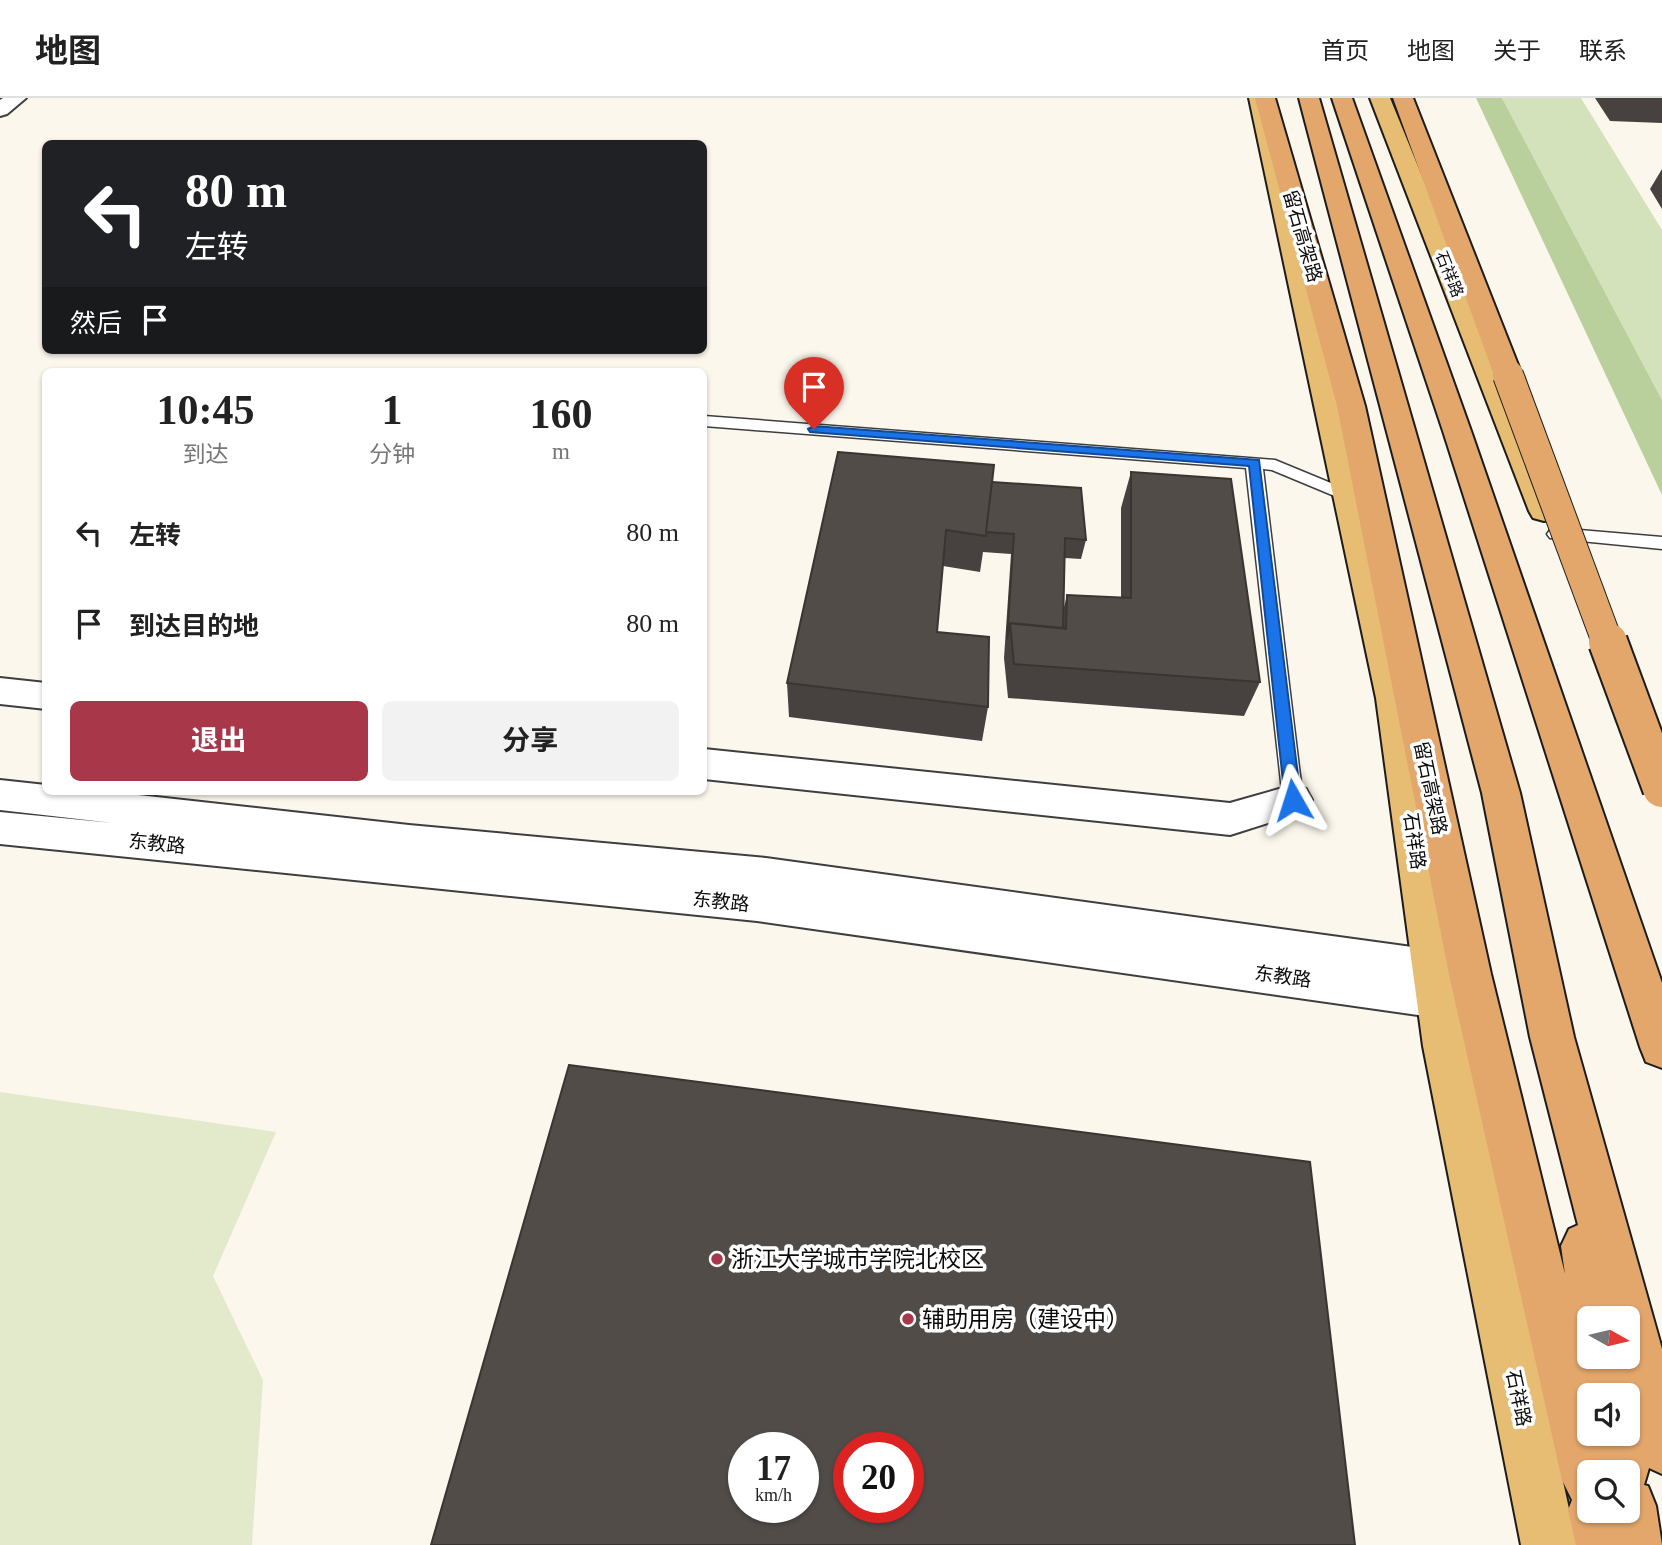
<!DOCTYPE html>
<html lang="zh">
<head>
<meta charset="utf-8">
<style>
	:root { --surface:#fff; --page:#f2f2f2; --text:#222; --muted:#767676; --line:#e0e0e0; --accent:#a83749 }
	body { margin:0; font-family:"Times New Roman","Noto Sans SC",serif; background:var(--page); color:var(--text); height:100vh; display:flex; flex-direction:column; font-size:26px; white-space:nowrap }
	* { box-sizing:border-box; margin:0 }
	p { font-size:23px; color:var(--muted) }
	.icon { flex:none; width:38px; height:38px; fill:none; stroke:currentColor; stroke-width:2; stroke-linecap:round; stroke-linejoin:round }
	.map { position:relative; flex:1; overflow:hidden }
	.sheet { position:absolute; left:42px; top:270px; width:665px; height:427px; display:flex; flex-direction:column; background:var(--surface); border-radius:10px; box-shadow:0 2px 5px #0004 }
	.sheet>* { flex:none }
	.banner { position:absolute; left:42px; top:42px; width:665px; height:214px; border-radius:10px; box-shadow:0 2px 5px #0004; background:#202124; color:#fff; overflow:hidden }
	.needle { width:46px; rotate:98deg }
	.fabs { position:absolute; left:1577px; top:1208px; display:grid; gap:14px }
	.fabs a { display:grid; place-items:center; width:63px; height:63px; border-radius:10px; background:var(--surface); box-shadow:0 2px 5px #0004; font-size:35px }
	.speed { position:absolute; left:728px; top:1334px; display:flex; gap:14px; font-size:35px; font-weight:700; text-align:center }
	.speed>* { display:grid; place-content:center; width:91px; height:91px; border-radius:50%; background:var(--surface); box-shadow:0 2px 5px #0004; line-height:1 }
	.speed small { font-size:18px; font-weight:400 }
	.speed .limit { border:10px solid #d22; background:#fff; color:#111 }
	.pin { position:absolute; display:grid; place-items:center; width:60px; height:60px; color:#fff; margin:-72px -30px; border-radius:50% 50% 50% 0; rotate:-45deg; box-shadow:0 0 7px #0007 }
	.pin .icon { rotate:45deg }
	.me { position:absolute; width:77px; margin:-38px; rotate:354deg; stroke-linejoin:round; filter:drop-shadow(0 0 5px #0008) }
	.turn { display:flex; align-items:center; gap:24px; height:147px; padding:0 28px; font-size:32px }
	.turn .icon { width:91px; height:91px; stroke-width:2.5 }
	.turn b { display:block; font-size:49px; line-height:60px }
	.then { display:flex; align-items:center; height:66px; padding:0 28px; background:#0003; gap:14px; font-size:26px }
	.eta { display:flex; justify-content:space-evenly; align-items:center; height:119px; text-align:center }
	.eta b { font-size:42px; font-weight:700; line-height:49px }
	.primary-button { display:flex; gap:14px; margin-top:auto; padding:14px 28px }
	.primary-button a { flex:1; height:80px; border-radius:10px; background:var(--accent); color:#fff; font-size:28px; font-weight:700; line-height:80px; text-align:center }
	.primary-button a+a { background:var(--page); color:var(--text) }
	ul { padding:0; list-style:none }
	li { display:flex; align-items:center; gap:21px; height:91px; padding:0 28px }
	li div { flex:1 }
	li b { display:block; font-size:26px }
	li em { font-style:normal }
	header { display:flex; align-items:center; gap:42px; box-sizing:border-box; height:98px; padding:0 35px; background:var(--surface); border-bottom:2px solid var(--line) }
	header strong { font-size:33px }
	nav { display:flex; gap:38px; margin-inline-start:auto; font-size:24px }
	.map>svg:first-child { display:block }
	.green { fill:#d3e2bb }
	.forest { fill:#b9d09c }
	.pitch { fill:#e3eacb }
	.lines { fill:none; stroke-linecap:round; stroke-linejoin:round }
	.service-casing { stroke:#3e3e3e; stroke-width:3 }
	.minor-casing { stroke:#3e3e3e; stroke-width:4 }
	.tertiary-casing { stroke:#3e3e3e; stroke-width:4 }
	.primary-casing { stroke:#1c1c1c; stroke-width:4 }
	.trunk-casing { stroke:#1c1c1c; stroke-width:4 }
	.service { fill:#fff; fill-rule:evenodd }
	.minor { fill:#fff; fill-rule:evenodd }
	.tertiary { fill:#fff; fill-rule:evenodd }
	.primary { fill:#e6bd73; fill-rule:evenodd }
	.trunk { fill:#e3a76c; fill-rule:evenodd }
	.trunk-bridge-far1-casing { stroke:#1c1c1c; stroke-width:32; stroke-linecap:butt }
	.trunk-bridge-casing { stroke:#1c1c1c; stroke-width:42; stroke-linecap:butt }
	.trunk-bridge-far1 { stroke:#e3a76c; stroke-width:30 }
	.trunk-bridge { stroke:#e3a76c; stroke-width:38 }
	.wall { fill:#47413f }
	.building { fill:#524c49; stroke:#393533; stroke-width:2; fill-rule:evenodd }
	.route { fill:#1a73e8; stroke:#114b97; stroke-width:2 }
	.poi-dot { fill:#a83749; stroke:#fff; stroke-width:2.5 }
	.labels { text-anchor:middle; stroke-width:7; stroke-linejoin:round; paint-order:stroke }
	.far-street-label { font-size:16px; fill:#0b0b0b; stroke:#fff }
	.street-label { font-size:19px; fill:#0b0b0b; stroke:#fff }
	.near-poi-label { font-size:23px; fill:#0b0b0b; stroke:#fff; text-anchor:start }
</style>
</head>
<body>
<header>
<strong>地图</strong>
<nav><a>首页</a><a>地图</a><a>关于</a><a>联系</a></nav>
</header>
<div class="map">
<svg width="1662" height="1447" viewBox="0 0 1662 1447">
	<rect width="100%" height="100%" fill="#fcf7ec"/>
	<path class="green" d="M1502,0h79l81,132v170z"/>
	<path class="forest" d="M1476,0h26l160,302v95z"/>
	<path class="pitch" d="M0,994l276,40 -63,144 50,104 -11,165h-252z"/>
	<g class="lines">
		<defs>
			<g id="service">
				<path d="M704,318l571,44 80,33 2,4 -2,4 -6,1 -77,-32 -9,-1 40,331 -3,6 -7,2 -7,-2 -3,-6 -37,-332 -542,-42z"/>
				<path d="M1556,430l106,9v12l-112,-11 -3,-4 3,-4z"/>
			</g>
			<g id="minor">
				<path d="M3,0h23l-19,16 -7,2v-16z"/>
				<path d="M0,580l46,5v26l-46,-5z"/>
				<path d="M704,651l526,54 63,-18 13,4 6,11 -6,11 -76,24 -526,-56z"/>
			</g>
			<path id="tertiary" d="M0,682l46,5v6h56l307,34 357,33 668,92 15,6 6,13 -6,13 5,2 6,14 -6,14 -15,6 -682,-97 -757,-77v-32l113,11 -113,-13z"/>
			<g id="primary">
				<path d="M1249,0h20l143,600 55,348 110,499h-56l-98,-499 -47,-348z"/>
				<path d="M1370,0h20l169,413 -4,7 -11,3 -11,-3 -4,-7z"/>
			</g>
			<g id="trunk">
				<path d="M1255,0h20l90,308 126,568 74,300 -4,-28 8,-17 9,-4 -48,-188 -48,-244 -183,-695h20l201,695 54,244 88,312v125l-13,-6 -5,17 4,1 8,20 6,39h-86l-8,-35 4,-10 -10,-20 -113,-506 -112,-568zM1589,1220h39v38h-39zM1589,1297h39v38h-39zM1589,1374h39v38h-39z"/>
				<path d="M1332,0h20l119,333 191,552v85l-16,-6 -6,-15 -197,-616z"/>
				<path d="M1393,0h20l109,277 -4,6 -10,2 -10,-2 -4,-6z"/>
			</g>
		</defs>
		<use href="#service" class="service-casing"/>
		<use href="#minor" class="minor-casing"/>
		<use href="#tertiary" class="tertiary-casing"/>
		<use href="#primary" class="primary-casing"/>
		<use href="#trunk" class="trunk-casing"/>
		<use href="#service" class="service"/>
		<use href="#minor" class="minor"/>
		<use href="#tertiary" class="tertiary"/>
		<use href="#primary" class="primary"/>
		<use href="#trunk" class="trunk"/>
		<defs>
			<path id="trunk-bridge-far1" d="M1508,277l100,269"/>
			<path id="trunk-bridge" d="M1608,544l54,146"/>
		</defs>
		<use href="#trunk-bridge-far1" class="trunk-bridge-far1-casing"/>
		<use href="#trunk-bridge" class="trunk-bridge-casing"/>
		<use href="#trunk-bridge-far1" class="trunk-bridge-far1"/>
		<use href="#trunk-bridge" class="trunk-bridge"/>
	</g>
	<g class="wall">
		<path d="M1595,0h67v25l-52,-2z"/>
		<path d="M1662,71v40l-12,-20z"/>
		<path d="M1131,374l129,210 -16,34 -236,-18 -4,-40 7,-104 -28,-2 -3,20 -37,-6 -6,66 51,75 -6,34 -193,-24 -2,-34 205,-201 94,58 -5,19 -16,-1 -2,53 4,-16 54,3v-90z"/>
	</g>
	<g class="building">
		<path d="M838,354l156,13 -8,71 -40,-6 -9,102 52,5 -1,70 -201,-24z"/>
		<path d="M1131,374l100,7 29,203 -246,-18 -4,-41 56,6 1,-34 64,3z"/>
		<path d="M992,384l89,6 5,52 -21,-2 -2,90 -53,-5 -3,16 7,-105 -28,-2z"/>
		<path d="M569,967l741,97 45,383h-924zM744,1349h59v60h-59zM849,1349h59v60h-59z"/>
	</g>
	<path class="route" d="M814,328l445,34 42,340 -3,5 -5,2 -8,-7 -36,-334 -439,-34 -2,-3z"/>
	<g class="poi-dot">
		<circle cx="717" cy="1161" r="7"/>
		<circle cx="908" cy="1221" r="7"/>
	</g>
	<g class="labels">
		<g class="far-street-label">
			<text transform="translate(1450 176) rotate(68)" y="6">石祥路</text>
		</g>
		<g class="street-label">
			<text transform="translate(1303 138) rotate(74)" y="7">留石高架路</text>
			<text transform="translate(1431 690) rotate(78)" y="7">留石高架路</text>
			<text transform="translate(1415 743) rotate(82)" y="7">石祥路</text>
			<text transform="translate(157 745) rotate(6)" y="7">东教路</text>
			<text transform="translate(721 803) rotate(6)" y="7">东教路</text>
			<text transform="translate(1283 878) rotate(8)" y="7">东教路</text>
			<text transform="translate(1519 1300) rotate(78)" y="7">石祥路</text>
		</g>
		<g class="near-poi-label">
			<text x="731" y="1169">浙江大学城市学院北校区</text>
			<text x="922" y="1229">辅助用房（建设中）</text>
		</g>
	</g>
</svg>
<div class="fabs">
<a><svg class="needle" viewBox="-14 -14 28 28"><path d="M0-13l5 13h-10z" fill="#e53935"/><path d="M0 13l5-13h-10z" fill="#767676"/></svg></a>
<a><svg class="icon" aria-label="sound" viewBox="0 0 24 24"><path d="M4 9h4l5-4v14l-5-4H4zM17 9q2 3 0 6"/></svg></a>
<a><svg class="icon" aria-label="search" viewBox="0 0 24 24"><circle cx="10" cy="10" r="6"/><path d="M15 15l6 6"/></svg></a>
</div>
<div class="speed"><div>17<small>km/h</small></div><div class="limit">20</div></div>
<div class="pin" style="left:814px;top:331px;background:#d93025"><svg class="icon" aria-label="arrive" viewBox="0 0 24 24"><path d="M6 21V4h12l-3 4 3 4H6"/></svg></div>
<svg class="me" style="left:1293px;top:702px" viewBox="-20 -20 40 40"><path d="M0-17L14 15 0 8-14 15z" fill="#1a73e8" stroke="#fff" stroke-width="4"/></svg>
<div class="banner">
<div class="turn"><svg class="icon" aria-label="left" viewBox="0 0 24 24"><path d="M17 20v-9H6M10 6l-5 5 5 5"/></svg><div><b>80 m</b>左转</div></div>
<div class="then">然后<svg class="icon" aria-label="arrive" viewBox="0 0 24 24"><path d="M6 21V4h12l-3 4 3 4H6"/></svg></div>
</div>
<section class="sheet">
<div class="eta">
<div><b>10:45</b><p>到达</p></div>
<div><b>1</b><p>分钟</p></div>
<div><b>160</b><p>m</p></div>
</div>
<ul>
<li><svg class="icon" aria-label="left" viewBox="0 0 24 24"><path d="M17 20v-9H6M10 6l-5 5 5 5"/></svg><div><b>左转</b></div><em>80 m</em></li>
<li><svg class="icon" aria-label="arrive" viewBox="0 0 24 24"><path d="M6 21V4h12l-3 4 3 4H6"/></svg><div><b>到达目的地</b></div><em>80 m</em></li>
</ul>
<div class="primary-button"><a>退出</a><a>分享</a></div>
</section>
</div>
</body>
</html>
